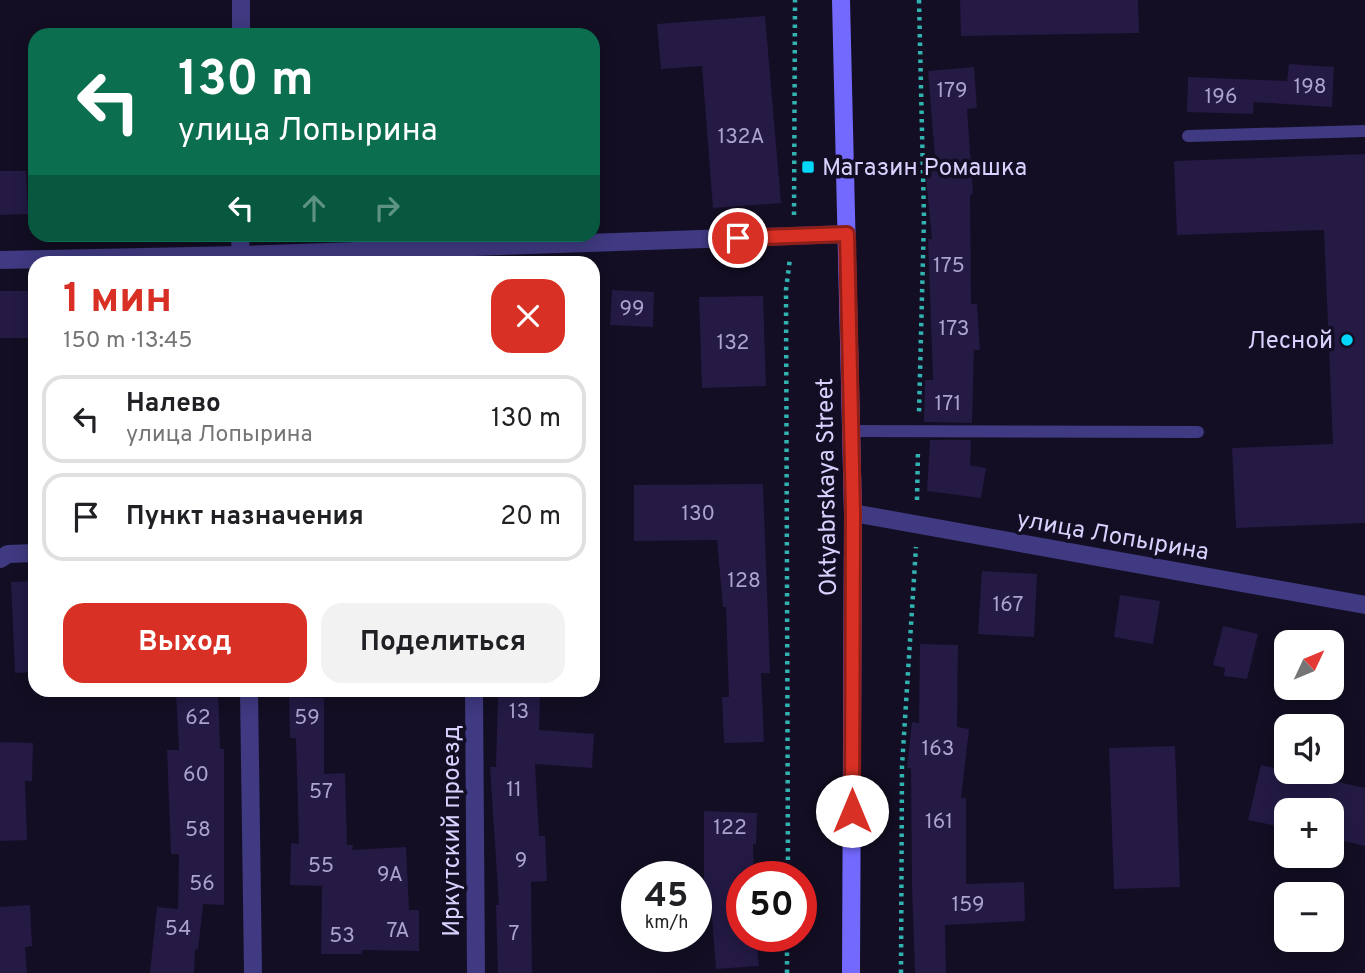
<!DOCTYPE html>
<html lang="ru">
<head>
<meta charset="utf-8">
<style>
	:root { --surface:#fff; --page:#f2f2f2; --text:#202124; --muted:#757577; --line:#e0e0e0; --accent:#d93025 }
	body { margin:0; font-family:Overpass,sans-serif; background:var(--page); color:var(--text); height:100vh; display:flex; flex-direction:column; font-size:26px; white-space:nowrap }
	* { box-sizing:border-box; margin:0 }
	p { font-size:23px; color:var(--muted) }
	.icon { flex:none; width:38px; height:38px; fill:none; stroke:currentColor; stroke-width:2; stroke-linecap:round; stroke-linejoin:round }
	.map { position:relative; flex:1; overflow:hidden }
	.drawer { position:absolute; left:28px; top:256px; width:572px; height:441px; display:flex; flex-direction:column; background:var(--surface); border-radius:21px; box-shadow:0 4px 18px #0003 }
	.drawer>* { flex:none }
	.guide { position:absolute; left:28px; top:28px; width:572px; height:214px; border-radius:21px; box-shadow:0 4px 18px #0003; background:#0b6e4f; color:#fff; overflow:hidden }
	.needle { width:46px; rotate:46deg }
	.tools { position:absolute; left:1274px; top:630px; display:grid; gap:14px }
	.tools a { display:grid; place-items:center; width:70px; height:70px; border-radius:14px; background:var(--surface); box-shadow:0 4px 18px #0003; font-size:35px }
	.speed { position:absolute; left:621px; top:861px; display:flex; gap:14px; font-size:35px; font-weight:700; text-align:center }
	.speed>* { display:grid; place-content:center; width:91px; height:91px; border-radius:50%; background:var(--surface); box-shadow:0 4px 18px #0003; line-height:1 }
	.speed small { font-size:18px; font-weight:400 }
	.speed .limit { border:10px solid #d22; background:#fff; color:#111 }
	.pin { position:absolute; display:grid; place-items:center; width:60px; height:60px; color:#fff; margin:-30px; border:4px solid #fff; border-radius:50%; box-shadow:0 2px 7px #0007 }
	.me { position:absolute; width:77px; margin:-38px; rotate:0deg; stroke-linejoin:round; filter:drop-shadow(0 0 5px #0008) }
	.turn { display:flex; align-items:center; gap:24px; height:147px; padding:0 35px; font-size:32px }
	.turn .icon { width:91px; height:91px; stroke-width:2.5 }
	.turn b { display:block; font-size:49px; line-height:60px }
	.lanes { display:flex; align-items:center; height:66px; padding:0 35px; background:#0003; justify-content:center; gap:35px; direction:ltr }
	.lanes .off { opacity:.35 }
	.round { display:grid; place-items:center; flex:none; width:74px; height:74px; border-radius:21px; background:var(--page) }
	.summary { display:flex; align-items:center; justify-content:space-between; height:119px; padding:0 35px }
	h1 { font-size:42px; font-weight:700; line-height:52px; color:var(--accent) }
	.primary-button { display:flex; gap:14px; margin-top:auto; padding:14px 35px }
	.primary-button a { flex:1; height:80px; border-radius:21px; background:var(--accent); color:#fff; font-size:28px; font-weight:700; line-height:80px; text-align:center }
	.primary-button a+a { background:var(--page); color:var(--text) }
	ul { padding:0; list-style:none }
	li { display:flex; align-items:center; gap:21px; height:88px; margin:0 14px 10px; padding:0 21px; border:4px solid var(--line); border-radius:21px }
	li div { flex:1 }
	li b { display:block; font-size:26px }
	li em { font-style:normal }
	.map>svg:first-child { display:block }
	.building { fill:#241a44 }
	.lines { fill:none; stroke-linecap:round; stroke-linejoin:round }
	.path { stroke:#30b3b1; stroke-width:4.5; stroke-dasharray:3.5 5; stroke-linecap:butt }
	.service { stroke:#3f3a81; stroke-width:12 }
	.minor { stroke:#3f3a81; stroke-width:18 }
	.secondary { stroke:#7369fd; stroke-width:18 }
	.route-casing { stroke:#8d1f18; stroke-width:18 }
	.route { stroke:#d93025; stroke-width:12 }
	.poi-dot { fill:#03d6f8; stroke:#130e23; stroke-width:2.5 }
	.labels { text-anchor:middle; stroke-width:7; stroke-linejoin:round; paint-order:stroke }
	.number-label { font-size:21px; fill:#aba3d0 }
	.poi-label { font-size:24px; fill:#d8d1fe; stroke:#130e23; text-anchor:start }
	.street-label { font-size:24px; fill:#d8d1fe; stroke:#130e23 }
</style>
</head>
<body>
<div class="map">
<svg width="1365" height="973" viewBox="0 0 1365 973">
	<rect width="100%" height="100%" fill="#130e23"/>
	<g class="building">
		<path d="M960,0h178l1,33 -178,3z"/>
		<path d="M765,16l16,187 -68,5 -11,-142 -41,3 -4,-45z"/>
		<path d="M1289,64l45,3 -2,40 -78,-5 -1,12 -66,-2 1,-35 99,4z"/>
		<path d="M974,67l3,41 -10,1 6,85 -3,1 1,109h6l3,46h-6l-2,73 -48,-1 1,-42h8l-5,-141h4l-8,-82h11l-7,-86z"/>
		<path d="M1365,154v369l-129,5 -4,-80 101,-4 -9,-214 -147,5 -3,-74z"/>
		<path d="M0,171h26l2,43 -28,1z"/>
		<path d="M612,290l42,2 -1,35 -43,-2z"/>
		<rect x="0" y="291" width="35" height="47"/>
		<path d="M763,296l3,90 -64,2 -3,-91z"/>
		<path d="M930,440h41l-1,25 16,3 -5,30 -54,-7z"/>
		<path d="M763,484l7,189h-9l3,69 -40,1 -2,-46h7l-3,-90h-3l-6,-67 -83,1v-56z"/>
		<path d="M982,571l55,3 -3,63 -56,-3z"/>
		<path d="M35,581v91l-20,1 -4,-91z"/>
		<path d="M1120,595l40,6 -7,43 -39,-7z"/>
		<path d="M1223,626l35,8 -11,45 -23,-3 1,-8 -12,-3z"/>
		<path d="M920,644l38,1 -1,82 12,2 -8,69h5v86l58,-2 1,39 -80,4 1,48h-31l-3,-86 -1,-119h-4l5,-46 7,1z"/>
		<path d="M218,691l2,58h4v156l-21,-1 -5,46 -3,-1 -1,24h-44l7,-66 21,2 1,-55h-8l-4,-104h12l-3,-57z"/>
		<path d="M498,695l42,1 -1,34 55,4 -2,34 -57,-4 4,72h6l2,45 -16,1 1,91h-34l-2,-68h3l-9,-138h6z"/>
		<path d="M289,697l35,1v76l21,-1 2,72h6l-1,5 54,-3 3,63h10v41l-57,-1v4h-41l1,-68 -32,-1 1,-42 8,1 -3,-106h-6z"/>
		<path d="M0,742l33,1 -1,38h-7l2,59 -27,1z"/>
		<path d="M1175,746l5,141 -66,2 -5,-141z"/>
		<path d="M1261,765l104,23v58l-33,-8v-28h-46v18l-38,-8z"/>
		<path d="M704,811l53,2 -1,31h-3l1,33h-12v59h14l3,30 -43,3 -5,-65 -7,1z"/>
		<path d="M30,905l2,41 -7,1 2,26h-27v-66z"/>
	</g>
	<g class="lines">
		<g class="path">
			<path d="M919,0l5,218 -5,195"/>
			<path d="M794,215l1,-215"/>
			<path d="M917,500l1,-51"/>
			<path d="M788,877l-2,-587 4,-32"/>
			<path d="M787,973v-37"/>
			<path d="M901,973l1,-207 14,-219"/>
		</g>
		<g class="service">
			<path d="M1188,136l177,-5"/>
			<path d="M851,431l347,1"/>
		</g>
		<g class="minor">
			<path d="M241,35v-35"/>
			<path d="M240,234l1,28"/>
			<path d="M0,260l240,-5 607,-21"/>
			<path d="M853,513l512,92"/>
			<path d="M0,559l8,-5 27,-1"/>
			<path d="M249,690l4,283"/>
			<path d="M474,690l2,283"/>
		</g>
		<path class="secondary" d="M841,0l12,513 -2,460"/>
	</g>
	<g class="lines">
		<defs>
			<path id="route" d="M738,238l109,-4 6,279 -1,298"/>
		</defs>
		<use href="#route" class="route-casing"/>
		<use href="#route" class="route"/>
	</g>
	<g class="poi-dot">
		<rect x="801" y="160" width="14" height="14" rx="3.5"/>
		<circle cx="1347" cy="340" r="7"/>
	</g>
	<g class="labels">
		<g class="number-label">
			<text x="1310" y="93">198</text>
			<text x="952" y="97">179</text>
			<text x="1221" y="103">196</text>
			<text x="741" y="143">132А</text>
			<text x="949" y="272">175</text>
			<text x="632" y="315">99</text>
			<text x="954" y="335">173</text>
			<text x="733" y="349">132</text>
			<text x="948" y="410">171</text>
			<text x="698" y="520">130</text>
			<text x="744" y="587">128</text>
			<text x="1008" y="611">167</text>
			<text x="519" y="718">13</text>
			<text x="198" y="724">62</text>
			<text x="307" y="724">59</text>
			<text x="938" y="755">163</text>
			<text x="196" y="781">60</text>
			<text x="514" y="796">11</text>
			<text x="321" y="798">57</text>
			<text x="939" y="828">161</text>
			<text x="730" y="834">122</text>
			<text x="198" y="836">58</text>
			<text x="521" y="867">9</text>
			<text x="321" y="872">55</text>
			<text x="390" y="881">9А</text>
			<text x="202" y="890">56</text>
			<text x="968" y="911">159</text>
			<text x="178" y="935">54</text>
			<text x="398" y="937">7А</text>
			<text x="514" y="940">7</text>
			<text x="342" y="942">53</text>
		</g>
		<g class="poi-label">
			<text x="822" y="175">Магазин Ромашка</text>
			<text x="1333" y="348" text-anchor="end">Лесной</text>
		</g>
		<g class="street-label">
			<text transform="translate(826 487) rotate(-91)" y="8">Oktyabrskaya Street</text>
			<text transform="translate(1113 535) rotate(10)" y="8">улица Лопырина</text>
			<text transform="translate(451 831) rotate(-90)" y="8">Иркутский проезд</text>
		</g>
	</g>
</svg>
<div class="tools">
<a><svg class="needle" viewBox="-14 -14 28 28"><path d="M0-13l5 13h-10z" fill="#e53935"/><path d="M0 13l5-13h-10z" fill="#757577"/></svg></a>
<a><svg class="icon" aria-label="sound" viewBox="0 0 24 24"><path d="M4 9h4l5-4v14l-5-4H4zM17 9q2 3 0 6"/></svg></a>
<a>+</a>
<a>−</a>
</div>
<div class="speed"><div>45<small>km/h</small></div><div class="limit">50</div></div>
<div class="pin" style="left:738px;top:238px;background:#d93025"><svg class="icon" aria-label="arrive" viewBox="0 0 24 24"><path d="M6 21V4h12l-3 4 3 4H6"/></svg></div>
<svg class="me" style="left:852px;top:811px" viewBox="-20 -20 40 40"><circle r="19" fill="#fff"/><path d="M0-13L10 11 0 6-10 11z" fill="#d93025"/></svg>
<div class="guide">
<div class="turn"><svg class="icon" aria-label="left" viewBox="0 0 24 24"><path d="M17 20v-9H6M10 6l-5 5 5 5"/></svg><div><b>130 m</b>улица Лопырина</div></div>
<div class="lanes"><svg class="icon" aria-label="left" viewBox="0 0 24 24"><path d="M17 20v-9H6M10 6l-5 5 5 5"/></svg><svg class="icon off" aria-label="ahead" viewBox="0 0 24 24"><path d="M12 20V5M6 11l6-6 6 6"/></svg><svg class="icon off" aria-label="right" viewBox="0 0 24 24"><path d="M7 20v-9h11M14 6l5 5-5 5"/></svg></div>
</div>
<section class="drawer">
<div class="summary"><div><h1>1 мин</h1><p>150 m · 13:45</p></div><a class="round" style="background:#d93025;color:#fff"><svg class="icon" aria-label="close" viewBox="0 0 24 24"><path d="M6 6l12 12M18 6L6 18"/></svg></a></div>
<ul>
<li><svg class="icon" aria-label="left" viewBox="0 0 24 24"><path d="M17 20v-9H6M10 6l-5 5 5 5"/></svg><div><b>Налево</b><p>улица Лопырина</p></div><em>130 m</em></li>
<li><svg class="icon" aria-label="arrive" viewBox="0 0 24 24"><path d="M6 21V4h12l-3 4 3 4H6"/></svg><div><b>Пункт назначения</b></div><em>20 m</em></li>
</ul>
<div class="primary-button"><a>Выход</a><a>Поделиться</a></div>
</section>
</div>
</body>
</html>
